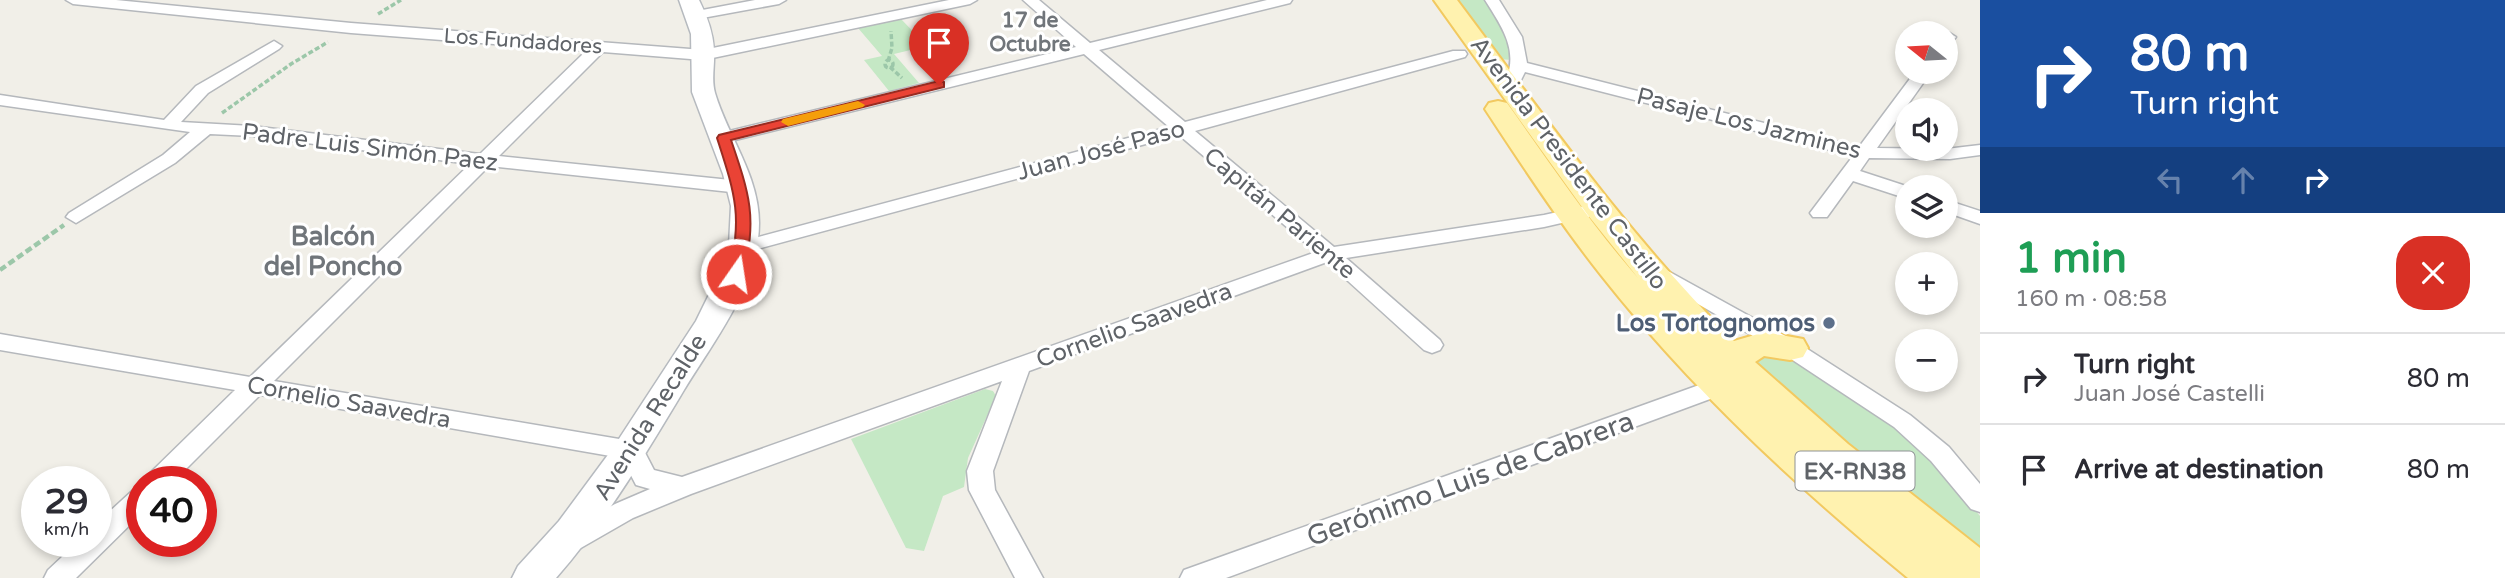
<!DOCTYPE html>
<html lang="en">
<head>
<meta charset="utf-8">
<style>
	:root { --surface:#fff; --page:#f2f2f3; --text:#2b2b33; --muted:#7c7c81; --line:#e1e1e2 }
	body { margin:0; font-family:"Varela Round",sans-serif; background:var(--page); color:var(--text); height:100vh; display:flex; flex-direction:column; font-size:26px; white-space:nowrap }
	* { box-sizing:border-box; margin:0 }
	p { font-size:23px; color:var(--muted) }
	.icon { flex:none; width:38px; height:38px; fill:none; stroke:currentColor; stroke-width:2; stroke-linecap:round; stroke-linejoin:round }
	.map { position:relative; flex:1; overflow:hidden }
	.panel { display:flex; flex-direction:column; background:var(--surface); width:525px }
	.panel>* { flex:none }
	.top-card { background:#1a4fa0; color:#fff; overflow:hidden }
	.needle { width:46px; rotate:288deg }
	.fabs { position:absolute; left:1895px; top:21px; display:grid; gap:14px }
	.fabs a { display:grid; place-items:center; width:63px; height:63px; border-radius:50%; background:var(--surface); box-shadow:0 4px 10px #0003; font-size:35px }
	.speed { position:absolute; left:21px; top:466px; display:flex; gap:14px; font-size:35px; font-weight:700; text-align:center }
	.speed>* { display:grid; place-content:center; width:91px; height:91px; border-radius:50%; background:var(--surface); box-shadow:0 4px 10px #0003; line-height:1 }
	.speed small { font-size:18px; font-weight:400 }
	.speed .limit { border:10px solid #d22; background:#fff; color:#111 }
	.pin { position:absolute; display:grid; place-items:center; width:60px; height:60px; color:#fff; margin:-72px -30px; border-radius:50% 50% 50% 0; rotate:-45deg; box-shadow:0 0 7px #0007 }
	.pin .icon { rotate:45deg }
	.me { position:absolute; width:77px; margin:-38px; rotate:13deg; stroke-linejoin:round; filter:drop-shadow(0 0 5px #0008) }
	.turn { display:flex; align-items:center; gap:24px; height:147px; padding:0 35px; font-size:32px }
	.turn .icon { width:91px; height:91px; stroke-width:2.5 }
	.turn b { display:block; font-size:49px; line-height:60px }
	.lanes { display:flex; align-items:center; height:66px; padding:0 35px; background:#0003; justify-content:center; gap:35px; direction:ltr }
	.lanes .off { opacity:.35 }
	.round { display:grid; place-items:center; flex:none; width:74px; height:74px; border-radius:28px; background:var(--page) }
	.headline { display:flex; align-items:center; justify-content:space-between; height:119px; padding:0 35px }
	h1 { font-size:42px; font-weight:700; line-height:52px; color:#1e9e55 }
	ul { padding:0; list-style:none }
	li { display:flex; align-items:center; gap:21px; height:91px; padding:0 35px; border-top:2px solid var(--line) }
	li div { flex:1 }
	li b { display:block; font-size:26px }
	li em { font-style:normal }
	main { display:flex; flex:1; min-height:0 }
	.map>svg:first-child { display:block }
	.green { fill:#c5e8c5 }
	.lines { fill:none; stroke-linecap:round; stroke-linejoin:round }
	.street-casing { stroke:#b5b8bc; stroke-width:3 }
	.secondary-casing { stroke:#b6babf; stroke-width:3 }
	.primary-casing { stroke:#f2c960; stroke-width:4 }
	.path-far1 { stroke:#9cc7a9; stroke-width:3.5; stroke-dasharray:5 2.5; stroke-linecap:butt }
	.path { stroke:#9cc7a9; stroke-width:4.5; stroke-dasharray:7 3.5; stroke-linecap:butt }
	.street { fill:#fff; fill-rule:evenodd }
	.secondary { fill:#fff; fill-rule:evenodd }
	.primary { fill:#fff2af; fill-rule:evenodd }
	.route { fill:#ea4335; stroke:#982c22; stroke-width:2 }
	.slow { fill:#f59e0b }
	.service-dot { fill:#5c6f8a; stroke:#fff; stroke-width:2.5 }
	.labels { text-anchor:middle; stroke-width:6; stroke-linejoin:round; paint-order:stroke }
	.far-neighbourhood-label { font-size:21px; font-weight:bold; fill:#70757a; stroke:#fff }
	.far-street-label { font-size:21px; fill:#5f6368; stroke:#fff }
	.shield { fill:#fff; stroke:#8f9295; stroke-width:2 }
	.shield-label { font-size:23px; font-weight:bold; fill:#5f6368 }
	.street-label { font-size:24px; fill:#5f6368; stroke:#fff }
	.service-label { font-size:24px; font-weight:bold; fill:#4e5e75; stroke:#fff; text-anchor:end }
	.neighbourhood-label { font-size:26px; font-weight:bold; fill:#70757a; stroke:#fff }
	.near-street-label { font-size:28px; fill:#5f6368; stroke:#fff }
</style>
</head>
<body>
<main>
<div class="map">
<svg width="1980" height="578" viewBox="0 0 1980 578">
	<rect width="100%" height="100%" fill="#f1efe8"/>
	<g class="green">
		<path d="M1454,0h33l27,55 -2,5 -14,-1z"/>
		<path d="M901,19l26,27 -33,8 25,29 -30,8 -25,-31 18,-4 -24,-28z"/>
		<path d="M1757,354h29l114,74 29,27 51,61v38l-37,-28 -187,-161z"/>
		<path d="M985,389l8,2 3,5 -28,62 -4,29 -21,9 -19,55 -18,-3 -55,-109z"/>
	</g>
	<g class="lines">
		<defs>
			<g id="street">
				<path d="M66,0h50l235,23 352,27 246,-50h28l-7,4 -267,56 -100,-8 -104,104 241,25 9,6 -2,4 -7,2 -251,-27 -215,215 357,60 9,2 14,27 28,7 634,-225 -137,-117 -429,116h-14l-3,-4 3,-4 433,-116 -85,-73 -361,89 -9,-5 3,-4 359,-87 -53,-47h16l51,43 177,-43h25l-2,3 -191,47 86,72 268,-71h12l2,3 -2,3 -270,74 139,116 210,-32 41,-9 10,6 -3,4 -48,11 -198,31 94,82 3,5 -3,5 -8,3 -8,-3 -97,-88 -298,109 -36,100 2,19 48,88h-28l-46,-88 -2,-19 35,-90 -311,113 -58,24 -61,35 -9,-3 -4,-8 4,-8 52,-30 35,-15 -14,-4 -14,-27 -362,-63 -86,86h-29l4,-7 86,-84 -235,-40v-16l250,43 220,-213 -218,-28 -42,-2 -35,29 -99,60 -10,-6 3,-4 94,-58 27,-23 -190,-27v-10l164,25 32,-34 78,-45 8,5 -3,3 -71,44 -27,29 71,4 228,28 106,-103 -235,-18 -278,-29z"/>
				<path d="M755,0h31l-7,4 -82,15 -7,-4 7,-4z"/>
				<path d="M1485,0h14l23,37 5,26 332,84 56,-75h16l-54,76 69,1 34,-4v10l-30,4 -81,-1 -9,13 49,16 -1,12 -55,-18 -26,36h-14l-3,-4 43,-57 -328,-84 -4,8h-12l-2,-3c11,-29 -7,-53 -22,-77z"/>
				<path d="M1948,32l8,5 -5,6 -5,2 -1,-12z"/>
				<path d="M1946,200l34,11v13l-34,-12z"/>
				<path d="M1657,265l141,78 112,72 39,32 31,37v28l-9,-3 -40,-48 -37,-34 -112,-74 -132,-77 -3,-5 3,-5z"/>
				<path d="M1726,369l8,2 4,6 -9,15 -503,186h-46l4,-8 529,-190 5,-9z"/>
				<path d="M142,487v26l-66,65h-32l4,-8 31,-29h17v-17l37,-34z"/>
			</g>
			<path id="secondary" d="M679,0h20c8,16 14,32 15,50 1,15 -3,29 1,43 13,44 44,82 44,130 0,62 -44,116 -75,167 -39,65 -78,131 -128,188h-44l6,-12 41,-45 54,-73 83,-127 27,-55 6,-21 2,-39 -8,-32 -31,-82 -1,-58z"/>
			<path id="primary" d="M1434,0h23c88,117 173,238 277,341l31,-9 38,7 5,9 -5,9 -13,3 -26,-4 -9,6 93,82 132,104v30h-72c-111,-91 -218,-190 -307,-303 -42,-53 -79,-110 -116,-166l4,-6 9,-2 9,2c43,60 83,120 131,175l-51,-64z"/>
		</defs>
		<use href="#street" class="street-casing"/>
		<use href="#secondary" class="secondary-casing"/>
		<use href="#primary" class="primary-casing"/>
		<g class="path-far1">
			<path d="M378,14l23,-14"/>
			<circle cx="889" cy="64" r="4"/>
			<path d="M888,61l4,-13 -1,-17"/>
			<path d="M890,67l12,11"/>
			<path d="M222,113l69,-49 37,-22"/>
		</g>
		<path class="path" d="M0,270l64,-45"/>
		<use href="#street" class="street"/>
		<use href="#secondary" class="secondary"/>
		<use href="#primary" class="primary"/>
	</g>
	<path class="route" d="M939,81l5,1v5l-213,53c18,53 27,79 12,134l-2,3h-11l-2,-3c16,-56 6,-83 -11,-136l2,-3z"/>
	<path class="slow" d="M858,101l7,4 -2,2 -75,19 -7,-4 2,-3z"/>
	<circle class="service-dot" cx="1829" cy="323" r="7"/>
	<g class="labels">
		<g class="far-neighbourhood-label">
			<text x="1030" y="27">17 de<tspan x="1030" dy="24">Octubre</tspan></text>
		</g>
		<g class="far-street-label">
			<text transform="translate(523 41) rotate(4)" y="7">Los Fundadores</text>
		</g>
		<rect class="shield" x="1795.5" y="451.5" width="119" height="39" rx="5"/>
		<g class="shield-label">
			<text x="1855" y="479">EX-RN38</text>
		</g>
		<g class="street-label">
			<text transform="translate(1749 123) rotate(14)" y="8">Pasaje Los Jazmines</text>
			<text transform="translate(370 147) rotate(7)" y="8">Padre Luis Simón Paez</text>
			<text transform="translate(1101 150) rotate(-15)" y="8">Juan José Paso</text>
			<text transform="translate(1569 163) rotate(53)" y="8">Avenida Presidente Castillo</text>
			<text transform="translate(1280 213) rotate(40)" y="8">Capitán Pariente</text>
			<text transform="translate(1134 325) rotate(-20)" y="8">Cornelio Saavedra</text>
			<text transform="translate(349 402) rotate(10)" y="8">Cornelio Saavedra</text>
			<text transform="translate(650 417) rotate(-58)" y="8">Avenida Recalde</text>
		</g>
		<g class="service-label">
			<text x="1815" y="331">Los Tortognomos</text>
		</g>
		<g class="neighbourhood-label">
			<text x="333" y="245">Balcón<tspan x="333" dy="30">del Poncho</tspan></text>
		</g>
		<g class="near-street-label">
			<text transform="translate(1470 478) rotate(-20)" y="10">Gerónimo Luis de Cabrera</text>
		</g>
	</g>
</svg>
<div class="fabs">
<a><svg class="needle" viewBox="-14 -14 28 28"><path d="M0-13l5 13h-10z" fill="#e53935"/><path d="M0 13l5-13h-10z" fill="#7c7c81"/></svg></a>
<a><svg class="icon" aria-label="sound" viewBox="0 0 24 24"><path d="M4 9h4l5-4v14l-5-4H4zM17 9q2 3 0 6"/></svg></a>
<a><svg class="icon" aria-label="layers" viewBox="0 0 24 24"><path d="M12 4l9 5-9 5-9-5zM3 14l9 5 9-5"/></svg></a>
<a>+</a>
<a>−</a>
</div>
<div class="speed"><div>29<small>km/h</small></div><div class="limit">40</div></div>
<div class="pin" style="left:939px;top:85px;background:#d93025"><svg class="icon" aria-label="arrive" viewBox="0 0 24 24"><path d="M6 21V4h12l-3 4 3 4H6"/></svg></div>
<svg class="me" style="left:736px;top:274px" viewBox="-20 -20 40 40"><circle r="17" fill="#ea4335" stroke="#fff" stroke-width="3"/><path d="M0-11L8 9 0 5-8 9z" fill="#fff"/></svg>
</div>
<section class="panel">
<div class="top-card">
<div class="turn"><svg class="icon" aria-label="right" viewBox="0 0 24 24"><path d="M7 20v-9h11M14 6l5 5-5 5"/></svg><div><b>80 m</b>Turn right</div></div>
<div class="lanes"><svg class="icon off" aria-label="left" viewBox="0 0 24 24"><path d="M17 20v-9H6M10 6l-5 5 5 5"/></svg><svg class="icon off" aria-label="ahead" viewBox="0 0 24 24"><path d="M12 20V5M6 11l6-6 6 6"/></svg><svg class="icon" aria-label="right" viewBox="0 0 24 24"><path d="M7 20v-9h11M14 6l5 5-5 5"/></svg></div>
</div>
<div class="headline"><div><h1>1 min</h1><p>160 m · 08:58</p></div><a class="round" style="background:#d93025;color:#fff"><svg class="icon" aria-label="close" viewBox="0 0 24 24"><path d="M6 6l12 12M18 6L6 18"/></svg></a></div>
<ul>
<li><svg class="icon" aria-label="right" viewBox="0 0 24 24"><path d="M7 20v-9h11M14 6l5 5-5 5"/></svg><div><b>Turn right</b><p>Juan José Castelli</p></div><em>80 m</em></li>
<li><svg class="icon" aria-label="arrive" viewBox="0 0 24 24"><path d="M6 21V4h12l-3 4 3 4H6"/></svg><div><b>Arrive at destination</b></div><em>80 m</em></li>
</ul>
</section>
</main>
</body>
</html>
